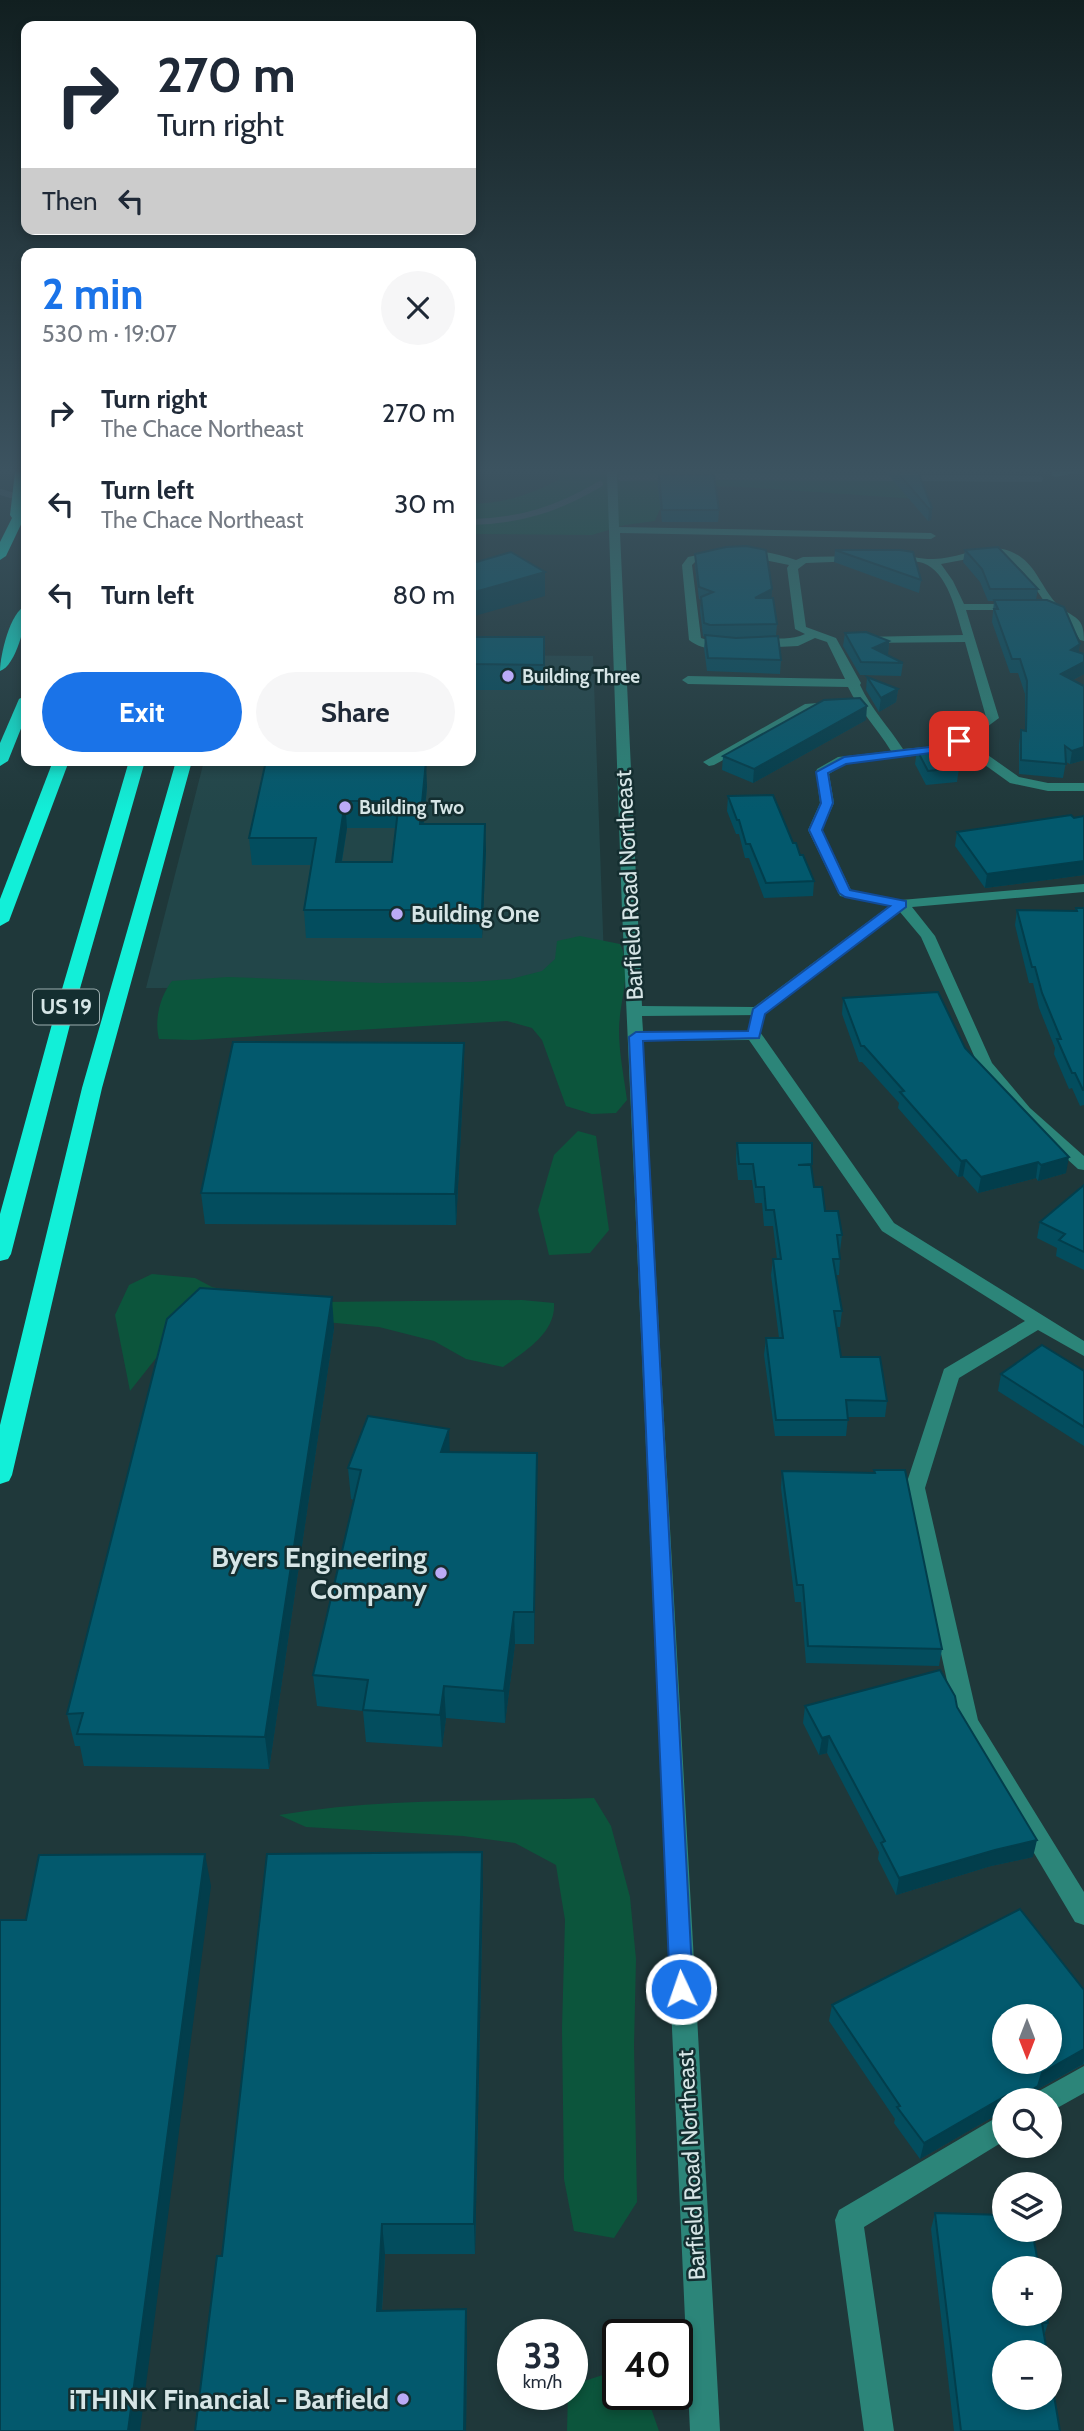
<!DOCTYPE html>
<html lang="en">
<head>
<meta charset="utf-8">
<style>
	:root { --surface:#fff; --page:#f6f6f7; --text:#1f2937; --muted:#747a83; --accent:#1a73e8 }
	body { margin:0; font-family:Cabin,sans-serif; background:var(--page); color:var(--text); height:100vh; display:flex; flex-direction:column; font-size:26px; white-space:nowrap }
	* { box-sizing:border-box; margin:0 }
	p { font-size:23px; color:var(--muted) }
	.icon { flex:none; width:38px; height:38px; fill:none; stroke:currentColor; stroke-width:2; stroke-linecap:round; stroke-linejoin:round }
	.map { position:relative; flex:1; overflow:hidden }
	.drawer { position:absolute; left:21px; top:248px; width:455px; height:518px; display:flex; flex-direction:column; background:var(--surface); border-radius:14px; box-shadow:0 4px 10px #0003 }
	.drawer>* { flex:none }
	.hud { position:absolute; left:21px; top:21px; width:455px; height:214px; border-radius:14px; box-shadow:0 4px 10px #0003; background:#fff; color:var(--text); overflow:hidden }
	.needle { width:46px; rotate:180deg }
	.fabs { position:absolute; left:992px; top:2004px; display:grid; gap:14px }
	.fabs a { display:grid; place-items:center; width:70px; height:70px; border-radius:50%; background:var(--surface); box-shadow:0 4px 10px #0003; font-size:35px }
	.speed { position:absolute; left:497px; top:2319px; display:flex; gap:14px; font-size:35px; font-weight:700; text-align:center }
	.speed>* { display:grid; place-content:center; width:91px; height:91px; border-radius:50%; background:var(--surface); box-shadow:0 4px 10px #0003; line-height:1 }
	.speed small { font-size:18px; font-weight:400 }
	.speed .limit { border:4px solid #111; border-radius:10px; background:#fff; color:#111 }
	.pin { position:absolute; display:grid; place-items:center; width:60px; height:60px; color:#fff; margin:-30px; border-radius:14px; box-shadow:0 4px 10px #0006 }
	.me { position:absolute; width:77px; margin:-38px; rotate:357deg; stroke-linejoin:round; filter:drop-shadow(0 0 5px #0008) }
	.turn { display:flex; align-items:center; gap:24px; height:147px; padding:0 21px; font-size:32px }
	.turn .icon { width:91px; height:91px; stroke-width:2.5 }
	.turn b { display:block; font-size:49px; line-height:60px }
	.then { display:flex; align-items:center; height:66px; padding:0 21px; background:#0003; gap:14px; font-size:26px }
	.round { display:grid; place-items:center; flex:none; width:74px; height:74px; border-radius:37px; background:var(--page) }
	.summary { display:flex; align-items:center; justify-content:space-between; height:119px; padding:0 21px }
	h1 { font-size:42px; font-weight:700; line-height:52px; color:var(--accent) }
	.primary-button { display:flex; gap:14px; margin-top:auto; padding:14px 21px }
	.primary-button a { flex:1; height:80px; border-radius:42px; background:var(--accent); color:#fff; font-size:28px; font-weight:700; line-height:80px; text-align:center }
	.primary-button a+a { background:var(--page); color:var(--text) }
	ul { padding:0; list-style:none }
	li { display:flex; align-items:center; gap:21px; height:91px; padding:0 21px }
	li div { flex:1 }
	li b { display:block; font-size:26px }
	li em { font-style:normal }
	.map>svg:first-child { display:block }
	.built { fill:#224649 }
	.green { fill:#0c553c }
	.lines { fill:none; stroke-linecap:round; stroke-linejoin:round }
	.stream { stroke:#405a67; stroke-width:6 }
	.minor { fill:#2c8579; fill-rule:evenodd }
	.highway { fill:#12efd8; fill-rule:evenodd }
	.wall { fill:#034d5e; fill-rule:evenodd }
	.shaded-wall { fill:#023e4c }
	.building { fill:#03596d; stroke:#023e4c; stroke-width:2; fill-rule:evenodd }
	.route { fill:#1a73e8; stroke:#114b97; stroke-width:2 }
	.poi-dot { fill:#bbaaf6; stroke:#142e30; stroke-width:2.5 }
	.labels { text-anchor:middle; stroke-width:5; stroke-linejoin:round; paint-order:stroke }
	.far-poi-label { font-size:19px; font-weight:bold; fill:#d6e5e6; stroke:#142e30; text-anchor:start }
	.shield { fill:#142e30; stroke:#9caeaf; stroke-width:2 }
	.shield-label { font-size:21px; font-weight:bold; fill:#d6e5e6 }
	.street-label { font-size:23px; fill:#d6e5e6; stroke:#142e30 }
	.poi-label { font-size:23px; font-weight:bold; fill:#d6e5e6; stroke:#142e30; text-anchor:start }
	.near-poi-label { font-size:28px; font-weight:bold; fill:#d6e5e6; stroke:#142e30; text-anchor:end }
</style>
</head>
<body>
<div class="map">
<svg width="1084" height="2431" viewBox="0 0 1084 2431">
	<rect width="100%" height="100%" fill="#1f383a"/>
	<path class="built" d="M471,655l122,1 12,331 -459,1 58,-227h267z"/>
	<g class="green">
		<path d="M557,472h228l131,3 -1,24 -171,-12 -74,-2 -15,36 -30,4 -33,10 -121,-1v-30c34,-1 59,-9 89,-25z"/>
		<path d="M580,936l40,8c13,26 -1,58 -1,86 0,23 5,47 8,70l-11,13 -24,1 -26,-8 -24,-66 -10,-12 -25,-7 -314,19 -34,-1c-5,-19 1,-43 13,-58l56,-4 152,6 92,-1 39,-3 31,-8 13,-12 2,-18z"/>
		<path d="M578,1131l18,5 13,94 -19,23 -41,2 -11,-45 16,-55z"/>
		<path d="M152,1274l43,4 17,9 50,11 59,4 201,-2 32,3c2,30 -29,48 -51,64l-37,-8 -32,-18 -55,-14 -54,-5 -157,21 -38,48 -15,-76 14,-30z"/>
		<path d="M594,1798l17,28 19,71 6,62 -2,87 3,156 -23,36 -40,-7 -10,-52 -2,-151 3,-108 -9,-55 -41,-22 -52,-7 -157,-9 -27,-12c104,-18 210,-13 315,-17z"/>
		<path d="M618,2370v24h28l13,37h-92l1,-37h4v-9z"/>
	</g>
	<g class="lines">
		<g class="stream">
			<path d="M702,477l338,2"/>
			<path d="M621,478l50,-1"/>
			<path d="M0,492l11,3"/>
			<path d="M471,522c49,-1 87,-13 129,-38"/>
		</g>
		<g class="minor">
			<path d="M607,472h10l2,55 312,6 5,3 -5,3 -311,-6 22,473 112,1 135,-101 -49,-10 -32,-66 12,-27 -4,-31 1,-3 21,-12 53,-6c-14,-23 -32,-41 -43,-64l-160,-3 -6,-4 6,-4 157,3 -18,-37 -12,-4 -17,8 -43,2 -6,-4c14,-10 39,-1 56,-10l-10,-5 -8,-61 2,-3 -44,-9 -49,5 -4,4 9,73c10,4 24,1 32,7 -12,8 -33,4 -44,-5l-7,-75 6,-8c36,-9 73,-10 108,3l7,-3 59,-1v4l-4,1 -52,2 -8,6 8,58 30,11 25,45 -1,2c11,24 29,42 43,64l44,-4 39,-28 -21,-75 -105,1 -6,-3 6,-3 103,-2c-7,-23 -15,-63 -40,-72 -10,-3 -23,-1 -34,-3v-4c15,-3 28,3 43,3 30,1 60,-24 90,-1 16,12 22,34 36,47 17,15 26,10 26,36l-4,-1 -11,-18 -17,-12h-86l33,108 -31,23 51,36 29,6h36v8h-36l-38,-8 -50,-36 -10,5 -104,11 -17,11 5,29 -12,27 29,60 50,10 183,-16v8l-172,15 23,29 57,127 38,45 54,48v14l-6,-1 -60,-55 -39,-47 -58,-130 -21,-25 -137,103 -121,1 1,15 117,1 134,191 190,118v15l-46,-26 -79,48 -34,110 53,232 106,172v33l-9,-3 -119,-200 -51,-234 39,-119 81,-48 -143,-90 -133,-191 -106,1 77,1390h-30l-68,-1521zM989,555c30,2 41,26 57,49h-82l-11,-23 -12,-17z"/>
			<path d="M1052,472h27l-23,5 -4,-1z"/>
			<path d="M832,702l4,1v6l-24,2 -98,54 -5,1 -6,-4 102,-58z"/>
			<path d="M1084,2066v27l-34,19v-12h-15l4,-9z"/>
			<path d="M1004,2113v28l-140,86 30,204h-30l-29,-211 4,-10z"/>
		</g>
		<g class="highway">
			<path d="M15,472h11l-2,26 2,-1v17l-20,42 -6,4v-18l12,-24 -2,-3z"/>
			<path d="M26,606c1,15 -10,60 -26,65 0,-15 10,-60 26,-65z"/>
			<path d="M26,695v21l-18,45 -8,5v-23l19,-44z"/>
			<path d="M53,761h16l-60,160 -9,5v-27z"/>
			<path d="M129,761h16l-72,252 -62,241 -3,5 -8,2v-47l55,-201z"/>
			<path d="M176,761h16l-90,327 -90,387 -3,6 -9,3v-59l82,-337z"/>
		</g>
	</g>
	<g class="wall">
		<path d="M886,472h32l14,36 -1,12 -3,1z"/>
		<path d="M659,475l60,35 -1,12h-56l-4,-35z"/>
		<path d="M835,550l86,30 -2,13 -85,-31z"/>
		<path d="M965,550l73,39 -2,11 43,52 5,2v20l-11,6 11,6v74l-14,4 -4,-2 -3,16 -44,-4v-30l2,-14 4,1v-37l-7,-21h-8l-18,-51 2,-21h-6l-8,-19 -17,-20z"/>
		<path d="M695,554l77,35 -1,9 6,26 -1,12 5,24 -1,14 -73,-3 -3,-23 1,-11 -2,-1 -3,-26 1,-10 -2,-1 -4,-33z"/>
		<path d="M845,633l44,8 -1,13 -2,1 17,8 -2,13 -41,-1 -17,-29z"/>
		<rect x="471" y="637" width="73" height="53"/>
		<path d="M867,677l31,12 -2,13 -17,10 -13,-22z"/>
		<path d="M866,720l-113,63 -31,-13 1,-14z"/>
		<path d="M917,750l42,18 -2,14 -31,3 -11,-21z"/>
		<path d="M266,761l161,25 -3,38 62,27 -4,87h-176l-2,-28 8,-45h-60l-3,-27zM347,828h49l-4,34h-50z"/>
		<path d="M728,796l65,47 21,38 -1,15 -49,2 -15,-40h-4l-6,-24h-3l-9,-23z"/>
		<path d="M1084,816v59l-99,13 -30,-42 2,-14z"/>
		<path d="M1076,908h8v197l-4,1 -8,-18 -3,1 -15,-35 1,-6 -16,-40 -6,-25h-4l-14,-58 2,-15 58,1z"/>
		<path d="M843,998l122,50 101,125 -28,8 -2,-3 -58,15 -15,-17 -5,1 -60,-69 1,-5 -37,-41h-3l-17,-48z"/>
		<path d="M464,1043v29l-8,153 -251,-1 -4,-31z"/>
		<path d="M737,1143l74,24 3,20 11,24 17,24 -2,16h-1l1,8 -1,16h-3l6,36 -2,16h-3l4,30 46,44 -2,16h-37l-2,19h-71l-11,-81 2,-17h13l-8,-63 2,-16h4l-4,-33h-9l-2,-23h-7l-3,-23h-14l-2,-21z"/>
		<path d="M1084,1185v85l-28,-14 1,-8 -20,-10 3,-16z"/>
		<path d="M334,1328l-65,441 -185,-3 -4,-20h-5l-8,-32z"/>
		<path d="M1084,1371v75l-86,-55 3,-17z"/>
		<path d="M450,1452l87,1 -3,191h-19l-10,79 -59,-5 -4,29 -76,-5 -3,-31 -46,-5 -4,-31 41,-175 -3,-1 -3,-31z"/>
		<path d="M874,1470l68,179 -3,17 -133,-3 -5,-61h-6l-14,-114 1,-17 92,2z"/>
		<path d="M805,1706l152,1 76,150 -42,9 -95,29 -18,-36 1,-7 -52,-99 -8,2 -16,-32z"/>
		<path d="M483,1884l-8,370h-90l-3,57 85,27 -1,93h-271z"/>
		<path d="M1084,1990v74l-46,25 -4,11h-30v11h-1l-83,48 -26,-36 1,-4 -66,-98 3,-16z"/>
		<path d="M935,2213l113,110 -4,13 16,95h-106l-23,-202z"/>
	</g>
	<g class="shaded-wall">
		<path d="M932,508l-1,12 -3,1 1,-12z"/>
		<path d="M545,572v24l-74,21v-24z"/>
		<path d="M772,589l-1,13 -16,-4z"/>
		<path d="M889,641l-1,13 -17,8 2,-14z"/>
		<path d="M1080,644l-2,13 -7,-7z"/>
		<path d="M1084,662v12l-25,13 2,-13z"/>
		<path d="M898,689l-2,13 -17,10 2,-14z"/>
		<path d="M867,706l-1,14 -113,63 1,-14z"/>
		<path d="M1084,747v13l-14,4 2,-13z"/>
		<path d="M426,761l1,25 -6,65 -1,-27z"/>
		<path d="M345,801l2,27 -10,62 -1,-28z"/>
		<path d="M485,824l1,27 -4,87v-28z"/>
		<path d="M1084,861v14l-99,13 2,-14z"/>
		<path d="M464,1043v29l-8,153 -1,-31z"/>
		<path d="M1069,1157l-3,16 -28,8 3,-16z"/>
		<path d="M966,1160l-3,16 -5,1 3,-16z"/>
		<path d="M1038,1162l-2,16 -58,15 3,-16z"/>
		<path d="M332,1297l2,31 -65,441 -4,-32z"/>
		<path d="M449,1429l1,32 -9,-9z"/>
		<path d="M537,1453v32l-3,159v-32z"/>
		<path d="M514,1612l1,32 -10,79 -1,-32z"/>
		<path d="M444,1686l2,32 -4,29 -2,-32z"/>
		<path d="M829,1736l-2,17 -8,2 3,-17z"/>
		<path d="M1037,1840l-4,17 -42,9 -95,29 3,-17 96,-28z"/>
		<path d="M482,1852l1,32 -8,370 -1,-30z"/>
		<path d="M205,1854l6,32 -71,545h-12z"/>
		<path d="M1084,2049v11l-1,4 -45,25 -4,11h-21l29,-27z"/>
		<path d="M1007,2095l-1,5h-2l-1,11 -83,48 4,-16z"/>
		<path d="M382,2224l3,30 -5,86 -3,-29z"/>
		<path d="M466,2309l1,29 -1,93h-2z"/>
	</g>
	<g class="building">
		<path d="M897,472h21l14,36 -3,1z"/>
		<path d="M659,475h55l5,35h-57z"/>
		<path d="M746,546l20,4 6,39 -17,9h18l4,26 -67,1 -6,-2 -3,-26 12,-5 -14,-5 -4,-33 31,-7z"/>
		<path d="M998,547l40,42h-48l-8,-20 -17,-19z"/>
		<path d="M835,550h65l13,2 8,28z"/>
		<path d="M511,552l34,20 -74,21v-35l6,4z"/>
		<path d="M994,600h53l17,7 16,37 -9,6 13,4v8l-23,12 23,12v61l-12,4 -7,-5 1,18 -45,-4v-30l5,1 1,-50 -7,-22h-8l-18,-50h4z"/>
		<path d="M866,632l23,9 -16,7 30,15 -42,-1 -16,-29z"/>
		<path d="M705,635l31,3 42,-2 3,24 -73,-2z"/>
		<path d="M471,637h73v28l-73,-1z"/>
		<path d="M867,677l31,12 -17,9z"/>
		<path d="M860,698l7,8 -113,63 -31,-13 101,-56z"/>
		<path d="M943,748l16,20 -31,3 -11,-21z"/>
		<path d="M266,761h160l-6,63h65l-3,86h-178l12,-72h-67zM345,801h54l-7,61h-56z"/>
		<path d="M773,795l20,48h3l4,12h3l11,26 -48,2 -16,-39h-4l-7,-24h-2l-9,-24z"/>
		<path d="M1071,815l3,3 10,-2v45l-97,13 -30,-42z"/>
		<path d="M1076,908h8v182h-1l-8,-17h-3l-15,-34h4l-19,-46 -7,-26h-3l-15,-57 60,1z"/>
		<path d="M938,992l27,56 104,109 -28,8 -3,-3 -57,15 -15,-17 -5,1 -61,-69 4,-1 -40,-45h-3l-18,-48z"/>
		<path d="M233,1042l231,1 -9,151 -254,-1z"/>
		<path d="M737,1143h75v21l-14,1h13l3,22h8l3,24h13l4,24h-5l3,24h-7l9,52h-8l7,46h39l7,44 -41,-1 2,20h-72l-10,-82h17l-10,-79h8l-7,-49h-8l-2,-23h-8l-3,-23h-14z"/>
		<path d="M1084,1185v67l-25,-12 6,-6 -25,-12z"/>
		<path d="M200,1288l132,9 -67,440 -188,-3 6,-21 -16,1 100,-395z"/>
		<path d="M1042,1345l42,26v56l-83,-53z"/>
		<path d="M368,1416l81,13 -8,23 96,1 -3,159h-20l-10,79 -60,-5 -4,29 -77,-5 5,-30 -55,-5 48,-205 -13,-2z"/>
		<path d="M874,1470h31l37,179 -134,-3 -5,-61h-6l-15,-114 93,2z"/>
		<path d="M940,1670l15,26 2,11 80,133 -42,10 -96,28 -18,-35 4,-2 -56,-105 -7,2 -17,-32z"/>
		<path d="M482,1852l-8,372h-92l-5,87 89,-2 -2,122h-269l22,-175h5l45,-402z"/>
		<path d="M205,1854l-77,577h-128v-511h26l13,-65z"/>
		<path d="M1020,1909l64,81v59l-42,24 -4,13 -25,14h-2l-1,-5h-3l-83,48 -27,-36 3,-1 -68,-101zM1004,2016h46v46h-46z"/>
		<path d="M935,2213l69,2v15h28l7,38h-35v46h43l1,9h-6l5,29h-43v46h46v-26l10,59h-99z"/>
	</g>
	<linearGradient id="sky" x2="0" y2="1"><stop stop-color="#111f20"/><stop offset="0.58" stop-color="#3c5360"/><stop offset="1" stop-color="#3c5360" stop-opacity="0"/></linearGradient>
	<rect width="1084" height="812" fill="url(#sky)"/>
	<path class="route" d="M959,738l6,3 -11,9 -108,14 -18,9 5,30 -11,27 28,60 56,11v6l-141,107 -6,24 -116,3 50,948 -4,7 -8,3 -8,-3 -3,-7 -41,-952 7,-5 112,-1 5,-22 137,-103 -45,-9 -6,-4 -30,-63 12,-27 -5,-31 28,-15 103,-12z"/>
	<g class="poi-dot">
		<circle cx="508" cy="676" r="7"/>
		<circle cx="345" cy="807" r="7"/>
		<circle cx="397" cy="914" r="7"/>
		<circle cx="441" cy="1573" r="7"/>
		<circle cx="403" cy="2399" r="7"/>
	</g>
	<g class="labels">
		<g class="far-poi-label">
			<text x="522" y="683">Building Three</text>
			<text x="359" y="814">Building Two</text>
		</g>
		<rect class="shield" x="33" y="989.5" width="66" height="35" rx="5"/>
		<g class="shield-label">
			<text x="66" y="1014">US 19</text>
		</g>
		<g class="street-label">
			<text transform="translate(629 885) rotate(-93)" y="8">Barfield Road Northeast</text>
			<text transform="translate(691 2165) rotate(-93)" y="8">Barfield Road Northeast</text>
		</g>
		<g class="poi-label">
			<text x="411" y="922">Building One</text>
		</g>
		<g class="near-poi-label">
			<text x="427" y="1567">Byers Engineering<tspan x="427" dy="32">Company</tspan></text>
			<text x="389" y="2409">iTHINK Financial - Barfield</text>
		</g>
	</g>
</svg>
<div class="fabs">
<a><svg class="needle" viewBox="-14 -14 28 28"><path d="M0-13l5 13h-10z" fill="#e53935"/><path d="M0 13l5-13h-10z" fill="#747a83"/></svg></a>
<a><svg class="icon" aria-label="search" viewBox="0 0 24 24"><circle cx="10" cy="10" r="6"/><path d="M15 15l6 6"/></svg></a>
<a><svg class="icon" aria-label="layers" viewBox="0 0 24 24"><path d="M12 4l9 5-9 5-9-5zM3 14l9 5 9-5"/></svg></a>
<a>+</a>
<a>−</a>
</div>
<div class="speed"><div>33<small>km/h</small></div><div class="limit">40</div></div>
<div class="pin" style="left:959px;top:741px;background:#d93025"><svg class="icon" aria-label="arrive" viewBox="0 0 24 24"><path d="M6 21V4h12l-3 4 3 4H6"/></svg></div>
<svg class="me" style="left:681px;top:1989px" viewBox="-20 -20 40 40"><circle r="17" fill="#1a73e8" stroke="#fff" stroke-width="3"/><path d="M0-11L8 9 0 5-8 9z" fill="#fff"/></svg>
<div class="hud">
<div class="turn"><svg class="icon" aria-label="right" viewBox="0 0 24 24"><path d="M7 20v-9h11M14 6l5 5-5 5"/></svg><div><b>270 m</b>Turn right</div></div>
<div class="then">Then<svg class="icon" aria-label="left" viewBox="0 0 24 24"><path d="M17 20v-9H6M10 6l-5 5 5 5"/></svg></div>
</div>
<section class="drawer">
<div class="summary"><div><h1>2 min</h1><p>530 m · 19:07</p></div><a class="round"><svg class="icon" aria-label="close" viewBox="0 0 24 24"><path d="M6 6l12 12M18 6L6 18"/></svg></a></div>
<ul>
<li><svg class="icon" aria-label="right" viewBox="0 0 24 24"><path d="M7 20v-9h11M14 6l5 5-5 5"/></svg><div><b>Turn right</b><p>The Chace Northeast</p></div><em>270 m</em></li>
<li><svg class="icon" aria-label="left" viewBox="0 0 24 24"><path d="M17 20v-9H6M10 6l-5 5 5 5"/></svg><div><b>Turn left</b><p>The Chace Northeast</p></div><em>30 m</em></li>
<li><svg class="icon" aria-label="left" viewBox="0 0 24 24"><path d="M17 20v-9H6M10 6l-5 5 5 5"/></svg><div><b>Turn left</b></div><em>80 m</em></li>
</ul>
<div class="primary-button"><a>Exit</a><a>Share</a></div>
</section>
</div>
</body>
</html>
